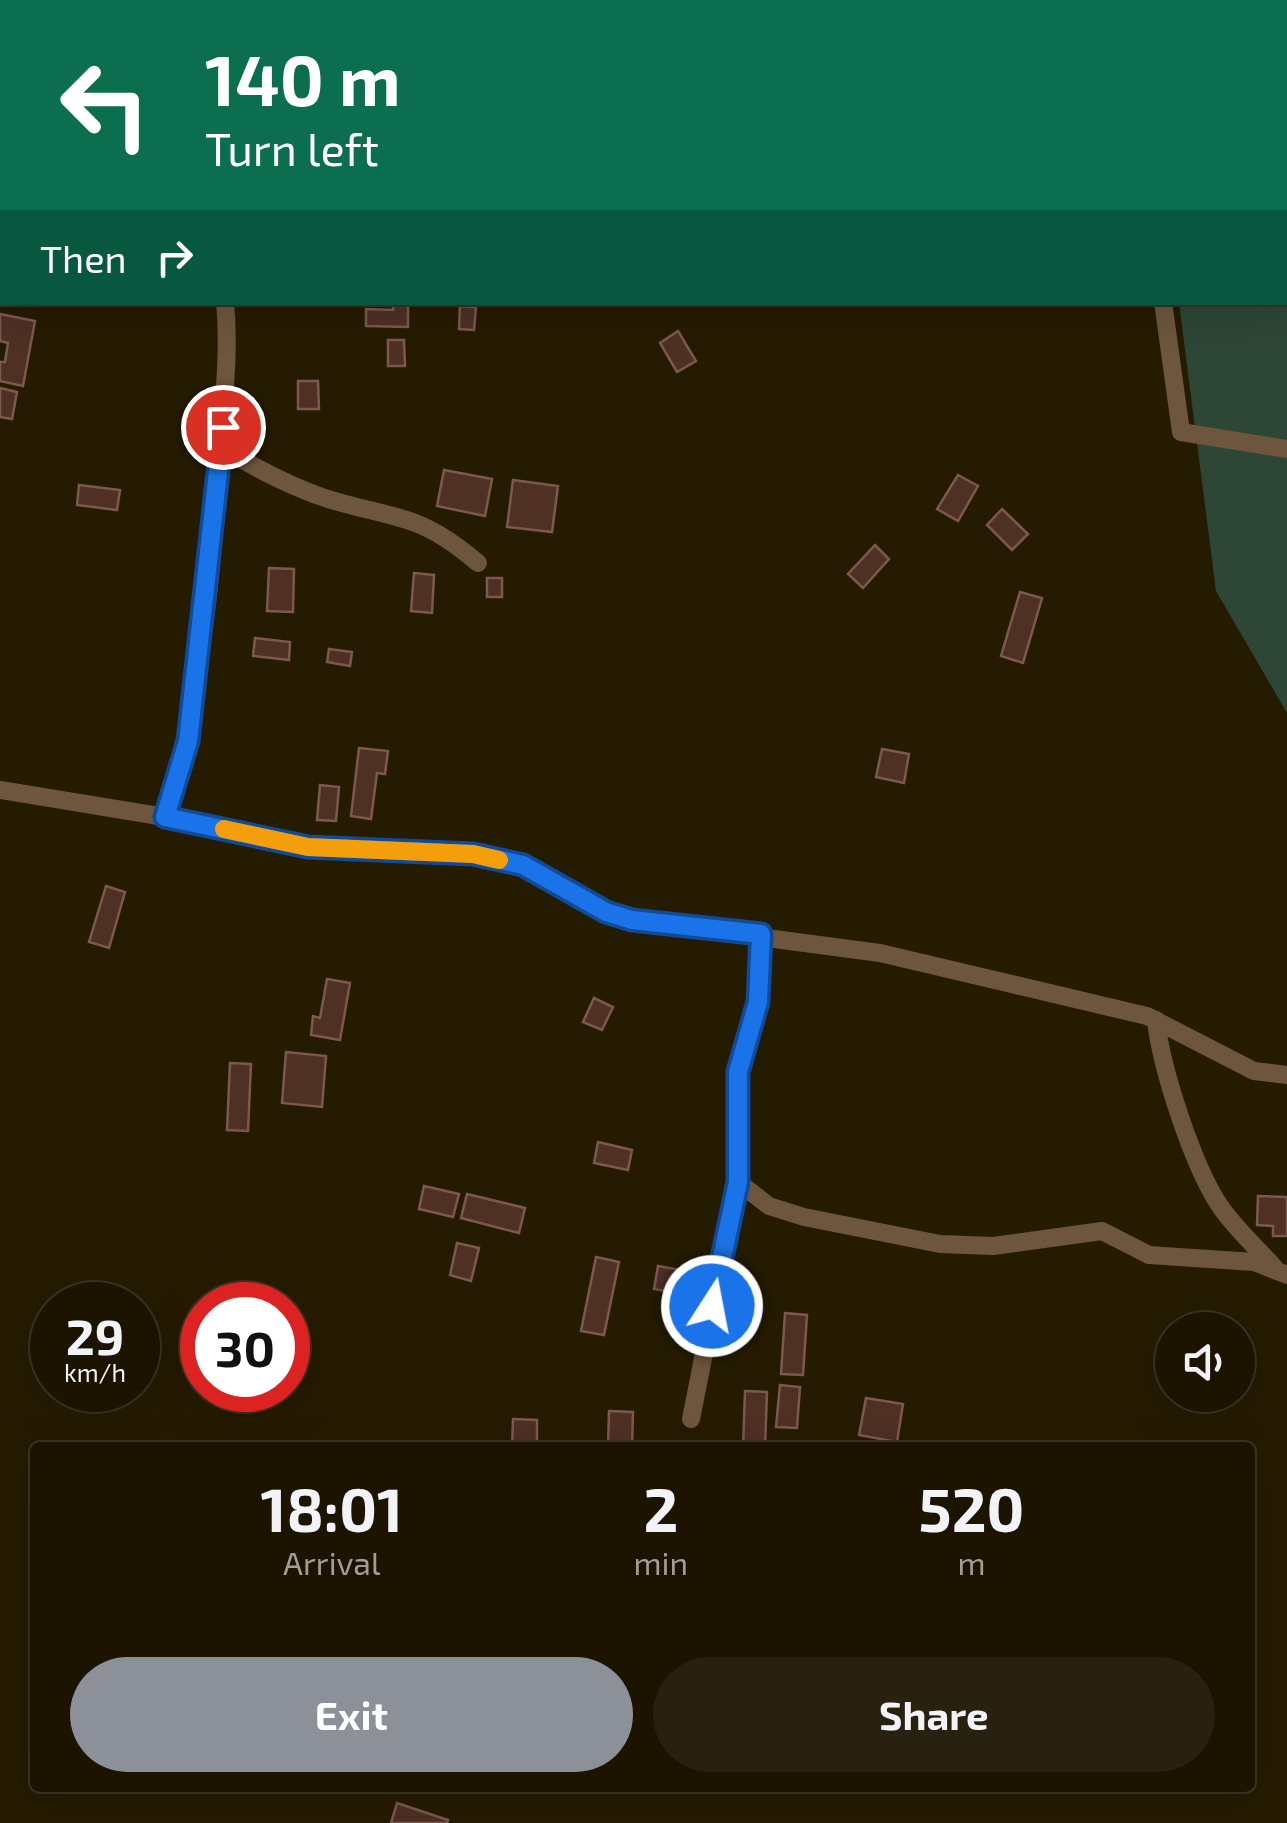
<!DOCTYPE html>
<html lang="en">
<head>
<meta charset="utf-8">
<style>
	:root { --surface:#1c1400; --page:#29210f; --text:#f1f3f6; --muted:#a09e99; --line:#3a3322; --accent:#8c9099 }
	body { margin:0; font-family:"Exo 2",sans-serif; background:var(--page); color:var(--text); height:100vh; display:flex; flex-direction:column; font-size:38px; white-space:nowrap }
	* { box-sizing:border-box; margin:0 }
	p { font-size:32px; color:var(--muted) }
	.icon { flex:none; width:55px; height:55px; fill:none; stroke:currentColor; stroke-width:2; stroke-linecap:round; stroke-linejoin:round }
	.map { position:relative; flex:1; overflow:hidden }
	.drawer { position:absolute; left:30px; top:1442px; width:1225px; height:350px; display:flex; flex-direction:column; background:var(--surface); border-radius:10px; box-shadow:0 10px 40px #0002,0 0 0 2px var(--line) }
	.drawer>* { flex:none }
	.hud { position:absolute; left:0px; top:0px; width:1288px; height:305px; box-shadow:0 10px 40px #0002,0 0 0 2px var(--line); background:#0b6e4f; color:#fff; overflow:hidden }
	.fabs { position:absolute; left:1155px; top:1312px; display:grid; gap:20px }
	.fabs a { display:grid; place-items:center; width:100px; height:100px; border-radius:50%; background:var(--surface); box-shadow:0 10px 40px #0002,0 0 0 2px var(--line); font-size:50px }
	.speed { position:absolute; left:30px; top:1282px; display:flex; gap:20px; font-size:50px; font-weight:700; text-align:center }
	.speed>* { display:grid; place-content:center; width:130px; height:130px; border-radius:50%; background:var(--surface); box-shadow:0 10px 40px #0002,0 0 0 2px var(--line); line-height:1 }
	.speed small { font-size:25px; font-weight:400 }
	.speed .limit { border:15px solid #d22; background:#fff; color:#111 }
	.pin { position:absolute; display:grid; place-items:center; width:85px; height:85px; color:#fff; margin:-42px; border:5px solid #fff; border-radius:50%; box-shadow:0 2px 10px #0007 }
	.me { position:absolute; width:110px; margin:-55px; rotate:11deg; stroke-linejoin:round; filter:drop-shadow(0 0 8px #0008) }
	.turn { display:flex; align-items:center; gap:35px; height:210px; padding:0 40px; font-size:45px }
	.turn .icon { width:130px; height:130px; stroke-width:2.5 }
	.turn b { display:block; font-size:70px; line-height:85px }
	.then { display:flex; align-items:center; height:95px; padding:0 40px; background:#0003; gap:20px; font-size:38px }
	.eta { display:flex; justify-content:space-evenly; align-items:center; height:170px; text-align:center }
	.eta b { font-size:60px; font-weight:700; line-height:70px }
	.primary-button { display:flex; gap:20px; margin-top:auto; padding:20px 40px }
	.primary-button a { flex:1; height:115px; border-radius:60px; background:var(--accent); color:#fff; font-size:40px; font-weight:700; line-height:115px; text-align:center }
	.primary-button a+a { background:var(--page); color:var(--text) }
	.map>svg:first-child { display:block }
	.green { fill:#2e4635 }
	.building { fill:#4e3025; stroke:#7b594d; stroke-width:2.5 }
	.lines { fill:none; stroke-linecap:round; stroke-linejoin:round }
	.street { stroke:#6d563d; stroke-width:18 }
	.route-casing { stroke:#114b97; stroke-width:25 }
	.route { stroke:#1a73e8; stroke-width:18 }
	.slow { stroke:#f59e0b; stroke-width:18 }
</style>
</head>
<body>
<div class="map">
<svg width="1287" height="1823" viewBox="0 0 1287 1823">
	<rect width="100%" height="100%" fill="#251b00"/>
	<path class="green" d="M1186,0h101v713l-71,-122 -37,-288 106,-1v-300z"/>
	<g class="building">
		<path d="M393,302h15v25l-42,-1v-17l27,1z"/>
		<path d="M460,306l16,1 -2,23 -15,-1z"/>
		<path d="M0,314l35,7 -12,65 -23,-5v-19h5l3,-19 -8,-2z"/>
		<path d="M678,331l18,30 -19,11 -17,-29z"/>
		<path d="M388,340h16l1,26h-17z"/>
		<path d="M298,381h20l1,28h-21z"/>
		<path d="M0,388l17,4 -5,27 -12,-2z"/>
		<path d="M444,470l48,9 -7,37 -48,-10z"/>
		<path d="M958,475l20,11 -20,35 -21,-12z"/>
		<path d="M513,480l45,6 -6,46 -45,-5z"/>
		<path d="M79,485l41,5 -3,20 -40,-5z"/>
		<path d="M1002,509l26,25 -16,16 -25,-25z"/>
		<path d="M875,545l14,14 -26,29 -15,-14z"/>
		<path d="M269,568l25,1 -1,43 -26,-1z"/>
		<path d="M414,573l20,2 -2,38 -21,-2z"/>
		<rect x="487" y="578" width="15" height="19"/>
		<path d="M1020,592l22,6 -19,65 -22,-7z"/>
		<path d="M255,638l35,4 -1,18 -36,-4z"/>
		<path d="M329,649l23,3 -2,14 -23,-4z"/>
		<path d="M359,748l29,3 -3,23 -8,-1 -6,46 -20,-3z"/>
		<path d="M882,749l27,5 -5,29 -28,-6z"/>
		<path d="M320,785l19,2 -3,34 -19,-1z"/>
		<path d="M106,886l19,6 -16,56 -20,-6z"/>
		<path d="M327,979l23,4 -10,57 -29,-5 2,-19 7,2z"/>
		<path d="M594,998l19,9 -11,23 -19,-8z"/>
		<path d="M286,1052l40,4 -4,51 -40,-4z"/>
		<path d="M230,1063l21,1 -3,67 -21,-1z"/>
		<path d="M598,1142l34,8 -4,20 -34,-7z"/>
		<path d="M424,1186l35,8 -6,23 -34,-8z"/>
		<path d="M467,1194l58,14 -6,25 -58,-15z"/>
		<path d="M1258,1196l29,1v39h-14v-10l-16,-1z"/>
		<path d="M457,1243l22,5 -8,33 -21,-6z"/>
		<path d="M596,1257l23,5 -15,73 -23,-4z"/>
		<path d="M658,1266l40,7 -4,23 -40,-7z"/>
		<path d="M785,1313l22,2 -4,60 -22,-1z"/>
		<path d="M780,1385l20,2 -3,41 -21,-1z"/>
		<path d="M745,1391l22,1 -2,56h-22z"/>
		<path d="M866,1398l37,6 -6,38 -38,-7z"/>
		<path d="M609,1411l24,1 -1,36h-24z"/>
		<path d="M513,1419l24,1v28h-25z"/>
		<path d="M397,1803l51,17 -1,3h-56z"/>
	</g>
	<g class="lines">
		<g class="street">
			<path d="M235,0v2"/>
			<path d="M536,2l13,-2"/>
			<path d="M1153,2v-2"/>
			<path d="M0,217h2"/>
			<path d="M1163,302l18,130 106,17"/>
			<path d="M220,448c34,18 68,38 105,50 70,22 92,13 153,65"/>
			<path d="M0,790l165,27 143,30 165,7 50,11 83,47 25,8 249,33 267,63 107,55 33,4"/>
			<path d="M165,817c35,-117 47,-240 55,-362 3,-51 10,-101 5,-153"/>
			<path d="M1156,1020c5,48 38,150 66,189 15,21 35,39 52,58"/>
			<path d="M738,1182l31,24 35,11 136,27 53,2 109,-15 47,24 105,7 33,13"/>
			<path d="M691,1419l47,-237v-110l20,-69 3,-69"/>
		</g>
	</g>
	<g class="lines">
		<defs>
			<path id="route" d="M223,427l-35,314 -23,76 143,30 165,7 50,11 83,47 26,8 129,14 -3,68 -20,70v110l-26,124"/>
		</defs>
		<use href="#route" class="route-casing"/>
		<use href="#route" class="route"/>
		<path class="slow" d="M224,829l84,18 165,7 26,6"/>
	</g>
</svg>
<div class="fabs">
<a><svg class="icon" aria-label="sound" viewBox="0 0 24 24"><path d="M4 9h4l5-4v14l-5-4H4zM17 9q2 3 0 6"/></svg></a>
</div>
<div class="speed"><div>29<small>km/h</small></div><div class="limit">30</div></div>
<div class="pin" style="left:223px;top:427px;background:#d93025"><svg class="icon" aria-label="arrive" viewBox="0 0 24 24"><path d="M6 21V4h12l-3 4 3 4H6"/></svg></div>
<svg class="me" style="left:712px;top:1306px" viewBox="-20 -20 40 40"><circle r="17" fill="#1a73e8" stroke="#fff" stroke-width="3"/><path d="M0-11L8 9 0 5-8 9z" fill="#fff"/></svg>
<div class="hud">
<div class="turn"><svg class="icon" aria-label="left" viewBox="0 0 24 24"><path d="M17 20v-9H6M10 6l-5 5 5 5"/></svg><div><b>140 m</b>Turn left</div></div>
<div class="then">Then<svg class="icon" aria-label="right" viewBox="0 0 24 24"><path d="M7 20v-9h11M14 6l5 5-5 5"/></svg></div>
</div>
<section class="drawer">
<div class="eta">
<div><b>18:01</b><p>Arrival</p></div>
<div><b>2</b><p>min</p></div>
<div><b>520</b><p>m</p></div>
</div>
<div class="primary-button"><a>Exit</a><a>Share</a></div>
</section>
</div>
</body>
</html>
